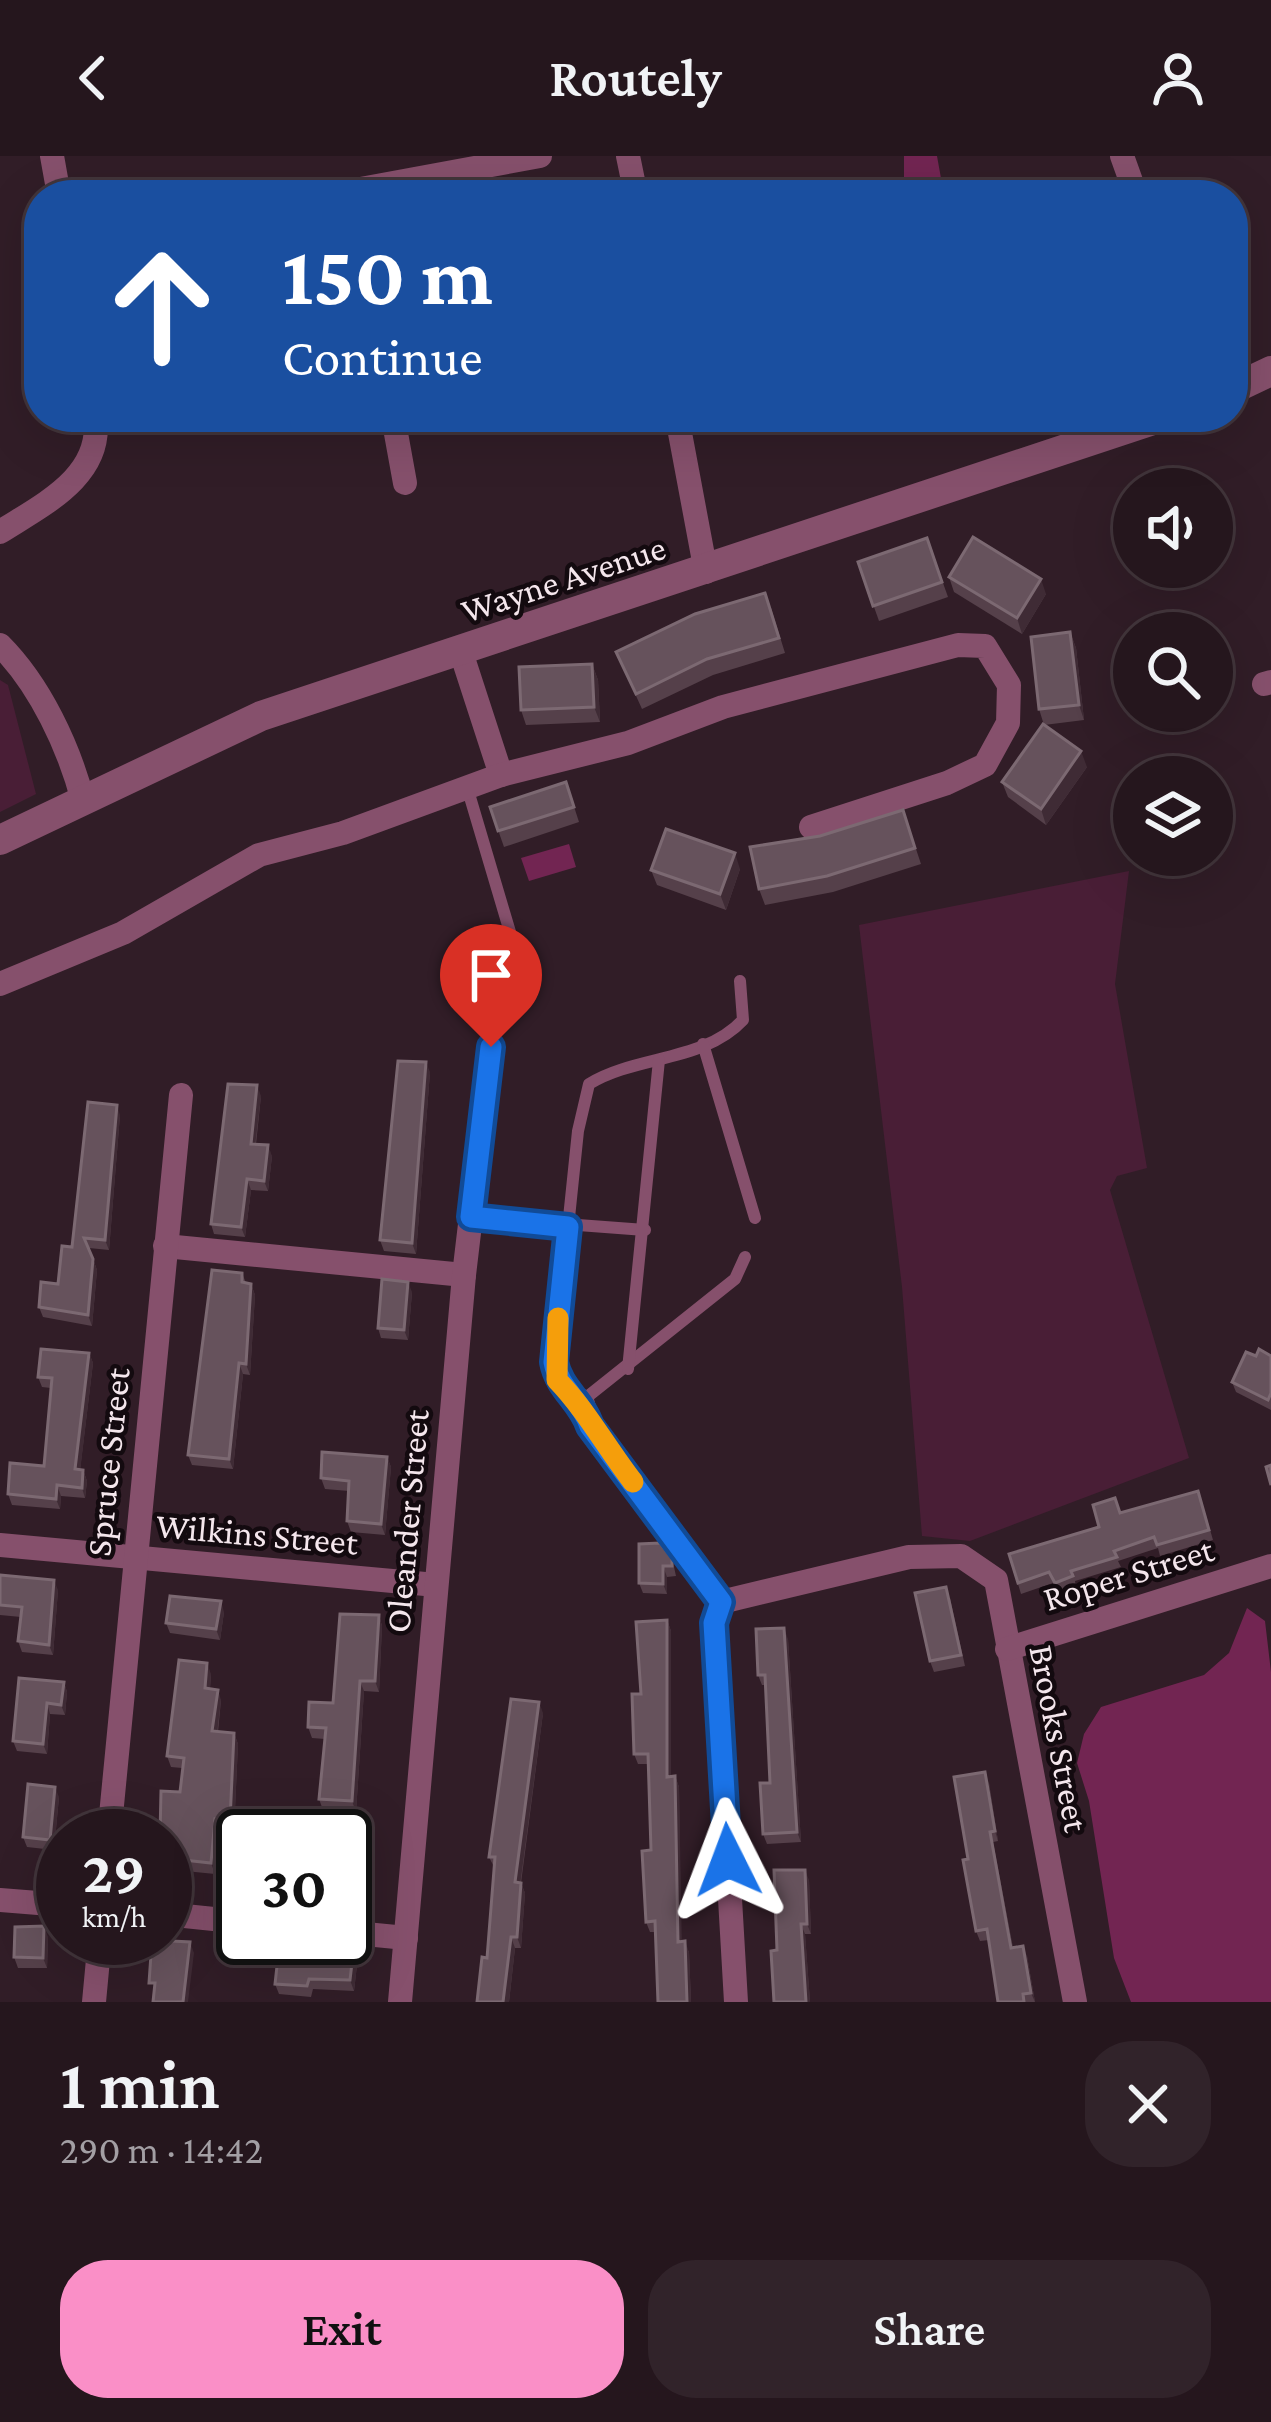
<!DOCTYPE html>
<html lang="en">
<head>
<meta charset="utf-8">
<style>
	:root { --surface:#25161d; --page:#31232a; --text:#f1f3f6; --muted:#a39fa4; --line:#42353b; --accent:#fa8fc7 }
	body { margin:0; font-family:"Crimson Pro",serif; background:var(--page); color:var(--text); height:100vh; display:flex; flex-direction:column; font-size:45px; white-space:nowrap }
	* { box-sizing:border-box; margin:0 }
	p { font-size:39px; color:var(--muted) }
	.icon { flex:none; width:66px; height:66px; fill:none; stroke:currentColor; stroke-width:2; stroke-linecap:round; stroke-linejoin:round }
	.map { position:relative; height:1846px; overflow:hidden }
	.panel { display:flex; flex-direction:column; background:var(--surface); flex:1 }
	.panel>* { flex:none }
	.top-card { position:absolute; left:24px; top:24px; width:1224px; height:252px; border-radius:48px; box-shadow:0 12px 48px #0002,0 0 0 3px var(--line); background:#1a4fa0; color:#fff; overflow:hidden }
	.controls { position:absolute; left:1113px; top:312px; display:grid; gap:24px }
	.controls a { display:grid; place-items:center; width:120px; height:120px; border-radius:50%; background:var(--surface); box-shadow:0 12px 48px #0002,0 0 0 3px var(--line); font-size:60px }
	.speed { position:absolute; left:36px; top:1653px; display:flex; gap:24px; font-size:60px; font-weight:700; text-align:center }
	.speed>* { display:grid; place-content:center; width:156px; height:156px; border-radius:50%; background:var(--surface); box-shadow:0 12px 48px #0002,0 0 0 3px var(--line); line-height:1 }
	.speed small { font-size:30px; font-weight:400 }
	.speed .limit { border:6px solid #111; border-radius:18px; background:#fff; color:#111 }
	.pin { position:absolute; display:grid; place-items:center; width:102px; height:102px; color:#fff; margin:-123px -51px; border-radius:50% 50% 50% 0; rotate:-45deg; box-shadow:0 0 12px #0007 }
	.pin .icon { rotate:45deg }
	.me { position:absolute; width:132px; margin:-66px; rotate:357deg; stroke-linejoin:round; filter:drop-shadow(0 0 9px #0008) }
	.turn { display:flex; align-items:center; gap:42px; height:252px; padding:0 60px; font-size:54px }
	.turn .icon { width:156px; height:156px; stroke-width:2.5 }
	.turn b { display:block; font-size:84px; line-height:102px }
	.round { display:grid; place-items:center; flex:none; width:126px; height:126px; border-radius:48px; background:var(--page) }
	.summary { display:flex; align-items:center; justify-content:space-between; height:204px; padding:0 60px }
	h1 { font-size:72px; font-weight:600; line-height:90px }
	.button { display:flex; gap:24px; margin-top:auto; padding:24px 60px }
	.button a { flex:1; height:138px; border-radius:48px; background:var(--accent); color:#111; font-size:48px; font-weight:600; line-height:138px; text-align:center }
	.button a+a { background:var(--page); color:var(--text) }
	header { display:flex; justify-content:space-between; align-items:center; height:156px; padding:0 60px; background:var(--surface); font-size:54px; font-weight:600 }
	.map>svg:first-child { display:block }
	.green { fill:#491e36 }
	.water { fill:#722552 }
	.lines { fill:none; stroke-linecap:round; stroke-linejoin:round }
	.service { stroke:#86506c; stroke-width:12 }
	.minor { stroke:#86506c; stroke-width:24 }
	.tertiary { stroke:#86506c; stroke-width:30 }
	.wall { fill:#55404a }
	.shaded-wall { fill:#3f2b35 }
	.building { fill:#66525c; stroke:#7c6972; stroke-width:3 }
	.route-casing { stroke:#114b97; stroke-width:30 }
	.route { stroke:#1a73e8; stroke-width:21 }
	.slow { stroke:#f59e0b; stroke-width:21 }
	.labels { text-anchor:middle; stroke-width:9; stroke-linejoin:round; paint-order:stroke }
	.street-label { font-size:36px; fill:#f4e6ec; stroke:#130a0f }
</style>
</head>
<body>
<header><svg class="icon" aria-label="back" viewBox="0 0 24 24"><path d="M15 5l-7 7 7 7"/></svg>Routely<svg class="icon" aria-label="person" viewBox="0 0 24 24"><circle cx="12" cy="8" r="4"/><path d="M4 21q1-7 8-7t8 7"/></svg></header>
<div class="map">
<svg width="1271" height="1846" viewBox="0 0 1271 1846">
	<rect width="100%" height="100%" fill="#311d27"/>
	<g class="green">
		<path d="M0,524l8,5 28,109 -36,18z"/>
		<path d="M1129,715l-14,113 32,184 -30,8 -7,14 79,268 -219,83 -48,-5 -20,-249 -43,-362z"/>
	</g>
	<g class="water">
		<path d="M904,0h33l7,39h-123l16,-14c26,9 43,11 67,-4z"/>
		<path d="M569,688l7,23 -47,14 -8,-23z"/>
		<path d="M1247,1452l18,13 6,51v330h-140l-17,-44 -25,-157 -12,-38 7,-29 17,-27 103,-32 25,-22z"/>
	</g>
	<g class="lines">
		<g class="service">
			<path d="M467,631l43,145"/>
			<path d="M740,825l3,39c-39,42 -107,35 -154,64l-11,47 -24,231 3,18 25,21 153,-122 10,-22"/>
			<path d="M703,888l52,174"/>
			<path d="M471,1061l174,13"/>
			<path d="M628,1213l31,-309"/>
		</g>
		<g class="minor">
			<path d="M52,0l7,39"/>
			<path d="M628,0l8,39"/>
			<path d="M1122,0l14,39"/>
			<path d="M328,39l212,-39"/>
			<path d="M393,261l12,66"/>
			<path d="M677,261l29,155"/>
			<path d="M0,376c42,-27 104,-56 95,-115"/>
			<path d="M0,489c40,40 69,102 83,156"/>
			<path d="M461,496l40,123"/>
			<path d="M1264,528l7,-2"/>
			<path d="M0,828l123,-51 136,-78 84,-22 158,-58 127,-32 95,-36 235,-62 27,1 24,39 -1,38 -23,42 -38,18 -136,44"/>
			<path d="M165,1090l299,29"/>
			<path d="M582,1245l8,26 131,175"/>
			<path d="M0,1389l436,40"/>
			<path d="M721,1446l188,-45 52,-1 35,24 79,422"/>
			<path d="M721,1446l-7,21 22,379"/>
			<path d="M1007,1493l264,-83"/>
			<path d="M109,1680l72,-741"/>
			<path d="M0,1744l63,5"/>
			<path d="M165,1758l78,8"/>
			<path d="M345,1776l61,6"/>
			<path d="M94,1846l6,-64"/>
			<path d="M400,1846l64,-727 27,-228"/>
		</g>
		<g class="tertiary">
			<path d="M1233,233l38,-18"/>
			<path d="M0,684l261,-124 901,-299"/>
		</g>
	</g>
	<g class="wall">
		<path d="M927,382l21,59 -69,24 -21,-59z"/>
		<path d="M949,421l97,17 -24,40 -68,-42z"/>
		<path d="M771,452l14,45 -72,22 -71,34 -26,-57z"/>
		<path d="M1070,476l6,16 8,72 -40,5 -5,-16z"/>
		<path d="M592,508l6,16 2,42 -74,3 -5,-15z"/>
		<path d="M1087,611l-41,58 -38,-28 -6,-15z"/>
		<path d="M566,626l13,40 -75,25 -14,-40z"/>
		<path d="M903,654l18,54 -88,28 -68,13 -6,-16 61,-53z"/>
		<path d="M740,713l-14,41 -69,-25 -6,-15z"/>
		<path d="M430,916l-14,182 -32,-3 -4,-11z"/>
		<path d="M261,940l-5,48 16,12 -4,35 -17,-1 -6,47 -31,-3 -3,-10z"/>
		<path d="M120,959l-11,135 -20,-2 8,22 -5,56 -49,-9 -4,-10 19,-23z"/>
		<path d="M242,1117l4,10 5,1 4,11 -5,80 -7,-1 -10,95 -41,-4 -4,-10z"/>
		<path d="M412,1136l-4,48 -27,-2 -3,-10z"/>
		<path d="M89,1197l4,10 -13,107h3l4,11 -2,17 -24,-2 -1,13 -48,-4 -4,-11 36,-28 7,-78 -9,-1 -4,-10z"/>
		<path d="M1256,1200h15v54l-35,-18 -4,-10z"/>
		<path d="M387,1301l4,10 -6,68 -34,-3 -4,-11 2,-30 -24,-2 -4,-11z"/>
		<path d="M1202,1346l11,38 -53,16 -2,-8 -40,13 3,6 -46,14 1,6 -18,6 -5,-10 -32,11 -12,-40 90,-27 22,-14z"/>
		<path d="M672,1402l4,18 -9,1v17l-24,-1 -4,-10z"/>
		<path d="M0,1419l58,15 -5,65 -31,-3 -4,-11 3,-24 -21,-2z"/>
		<path d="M950,1442l15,68 -31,6 -4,-11z"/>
		<path d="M224,1456l-4,28 -50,-7 -4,-10z"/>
		<path d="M379,1459l3,11 -3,66 -15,-1 -8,121 -33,-2 -4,-11 6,-60 -13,-1 -4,-11 25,-24z"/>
		<path d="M667,1464l4,11v145h4l4,11 2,154 8,11 2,50h-33l-3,-70h-5l-4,-10 5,-72 -3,-86h-10l-4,-10 7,-60z"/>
		<path d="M788,1483l13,203 -34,2 -4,-10 7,-51 -5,-98h-3l-4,-10z"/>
		<path d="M211,1518l-1,15 11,11 -3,32 16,1 4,11 -4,87 -15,-1 -4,44 -50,-5v-33l15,-44 2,-24 -11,-1 -4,-11z"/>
		<path d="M64,1526l3,10 -2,23 -15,-1 -3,40 -30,-3 -4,-10z"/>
		<path d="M543,1557l-22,170 4,10 -4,55h-6l-6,54h-32l10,-44 7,-91 -5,-10z"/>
		<path d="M989,1627l9,58 -5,1 20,106 14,8 8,46h-37l-9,-62 -9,1 -4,-10z"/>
		<path d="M59,1641l-5,53 -27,-3 -4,-10z"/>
		<path d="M809,1724l2,54h-6l5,68h-36l3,-52z"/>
		<path d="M48,1781l-1,31h-29l-4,-11z"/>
		<path d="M353,1798l4,11 -3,26 -41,-2 -2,8 -32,-3 -4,-10z"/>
	</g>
	<g class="shaded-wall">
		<path d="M1041,423l5,15 -24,40 -5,-16z"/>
		<path d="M1070,476l6,16 8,72 -5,-15z"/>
		<path d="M592,508l6,16 2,42 -6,-15z"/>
		<path d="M1081,595l6,16 -41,58 -5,-16z"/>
		<path d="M735,697l5,16 -14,41 -6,-16z"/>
		<path d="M426,906l4,10 -14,182 -4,-11z"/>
		<path d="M257,929l4,11 -7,59 -3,-11z"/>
		<path d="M117,949l3,10 -11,135 -4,-10z"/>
		<path d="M268,989l4,11 -4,35 -4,-10z"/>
		<path d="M247,1023l4,11 -6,47 -4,-10z"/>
		<path d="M93,1103l4,11 -5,56 -4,-11z"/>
		<path d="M408,1126l4,10 -4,48 -4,-10z"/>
		<path d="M251,1128l4,11 -5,80 -4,-11z"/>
		<path d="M89,1197l4,10 -14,117 -4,-11z"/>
		<path d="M239,1207l4,11 -10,95 -4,-10z"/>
		<path d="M387,1301l4,10 -6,68 -4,-11z"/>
		<path d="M83,1314l4,11 -2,17 -3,-10z"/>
		<path d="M57,1329l4,11 -1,13 -4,-10z"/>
		<path d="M663,1410l4,11v17l-4,-10z"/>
		<path d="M54,1424l4,10 -5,65 -4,-10z"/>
		<path d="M221,1445l3,11 -4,28 -4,-11z"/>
		<path d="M379,1459l3,11 -3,66 -4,-11z"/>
		<path d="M667,1464l4,11v156l-4,-10z"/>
		<path d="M784,1472l4,11 13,203 -4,-10z"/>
		<path d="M207,1507l4,11 -2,25 -4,-11z"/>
		<path d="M360,1525l4,10 -8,121 -4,-11z"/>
		<path d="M64,1526l3,10 -2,23 -4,-10z"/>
		<path d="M218,1534l3,10 -5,42 -4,-11z"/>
		<path d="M539,1546l4,11 -24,180 -4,-11z"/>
		<path d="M47,1547l3,11 -3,40 -4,-10z"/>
		<path d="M234,1577l4,11 -4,87 -4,-10z"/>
		<path d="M985,1616l4,11 9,58 -3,-10z"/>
		<path d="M675,1620l4,11 3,165 -4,-10z"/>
		<path d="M55,1631l4,10 -5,53 -4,-10z"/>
		<path d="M327,1659l3,10v11h-5z"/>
		<path d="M215,1663l4,11 -4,44 -4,-11z"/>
		<path d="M990,1676l3,10 22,116 -4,-10z"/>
		<path d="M347,1692l3,10 -2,27 -3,-8z"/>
		<path d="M805,1714l4,10 2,54 -4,-10z"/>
		<path d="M521,1727l4,10 -4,55 -4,-11z"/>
		<path d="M801,1768l4,10 5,68h-4z"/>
		<path d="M44,1770l4,11 -1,31 -4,-10z"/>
		<path d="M511,1781l4,11 -6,54h-6z"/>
		<path d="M685,1785l4,11 2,50h-4z"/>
		<path d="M190,1786l4,11 -6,49h-5z"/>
		<path d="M1023,1790l4,10 8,46 -4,-9z"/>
		<path d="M353,1798l4,11 -3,26 -4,-11z"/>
	</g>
	<g class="building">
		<path d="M973,381l68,42 -24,39 -68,-41z"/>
		<path d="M927,382l15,44 -69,24 -15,-44z"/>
		<path d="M765,437l14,45 -72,21 -71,35 -20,-42 79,-38z"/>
		<path d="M1070,476l9,73 -40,4 -8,-72z"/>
		<path d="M592,508l2,43 -73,3 -2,-43z"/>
		<path d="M1043,568l38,27 -40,58 -39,-27z"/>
		<path d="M566,626l8,25 -76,24 -8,-24z"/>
		<path d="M903,654l12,38 -88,28 -68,13 -9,-42 70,-11z"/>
		<path d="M666,673l69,24 -15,41 -69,-24z"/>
		<path d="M398,905l28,1 -14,181 -32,-3z"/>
		<path d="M228,928l29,1 -6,59 17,1 -4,36 -17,-2 -6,48 -30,-3z"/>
		<path d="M88,946l29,3 -12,135 -21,-2 9,21 -5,56 -49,-8 2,-25 17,2 4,-38 10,1z"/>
		<path d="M212,1114l30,3v9l9,2 -5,80 -7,-1 -10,96 -41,-4z"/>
		<path d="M382,1123l26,3 -4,48 -26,-2z"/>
		<path d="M41,1193l48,4 -14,116 8,1 -1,18 -25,-3 -1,14 -48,-5 2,-31 34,3 8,-88 -14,-1z"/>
		<path d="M1259,1193l12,7v37l-3,7 -36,-18 14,-30 10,4z"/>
		<path d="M322,1296l65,5 -6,67 -34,-3 2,-40 -28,-3z"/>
		<path d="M1271,1309v20l-5,-18z"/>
		<path d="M1198,1335l11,39 -52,15 -3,-8 -40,14 3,6 -46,14 2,5 -18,7 -6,-11 -31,11 -9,-29 90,-27 -6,-22 22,-7 5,15z"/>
		<path d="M660,1387l12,15v8h-9v18l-24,-1v-39z"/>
		<path d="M0,1419l54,5 -5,65 -31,-4 4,-34 -22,-2z"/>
		<path d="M946,1431l15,68 -31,6 -15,-68z"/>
		<path d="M170,1440l51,5 -5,28 -50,-6z"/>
		<path d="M340,1458l39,1 -4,66h-15l-8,120 -33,-2 7,-71 -18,-1 1,-25 24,1z"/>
		<path d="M667,1464v157l8,-1 3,166 7,-1 2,61h-29l-3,-81 -9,1 -4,-71 9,-1 -3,-96h-14l-2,-60h9l-5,-72z"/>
		<path d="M784,1472l13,204 -34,2 -3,-51h10l-5,-108h-7l-2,-46z"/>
		<path d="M179,1504l28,3 -2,25 13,2 -6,41 22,2 -4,88 -15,-2 -4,44 -46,-5v-22h-5l1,-45 19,1 4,-34 -17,-2z"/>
		<path d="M19,1522l45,4 -3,23 -14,-2 -4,41 -30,-3z"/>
		<path d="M511,1543l28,3 -24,180 6,1 -4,54h-6l-8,65h-26l5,-45 5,1 8,-101h-6z"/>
		<path d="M985,1616l10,59 -5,1 21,116 12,-2 8,47 -8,1 1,8h-26l-11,-73 -11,2 -13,-71 5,-1 -14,-82z"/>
		<path d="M28,1628l27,3 -5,53 -27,-3z"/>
		<path d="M293,1656l34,3 -2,21h-35z"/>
		<path d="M774,1714h31l2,54h-6l5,78h-32l-3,-51 6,-1z"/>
		<path d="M44,1770l-1,32 -29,-1 1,-30z"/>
		<path d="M152,1784l38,2 -7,60h-30l2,-19h-6z"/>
		<path d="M279,1792l74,6 -3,26 -41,-1 -2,7 -32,-2z"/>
	</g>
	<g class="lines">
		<defs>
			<path id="route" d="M491,891l-20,170 97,10 -14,135c5,27 27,38 36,64l131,176 -7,21 14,237"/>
		</defs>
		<use href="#route" class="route-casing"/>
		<use href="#route" class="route"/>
		<path class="slow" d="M558,1162l-1,62c29,30 49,67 76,102"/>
	</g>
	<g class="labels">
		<g class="street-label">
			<text transform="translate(563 422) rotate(-18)" y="13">Wayne Avenue</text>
			<text transform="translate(107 1306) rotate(-84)" y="13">Spruce Street</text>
			<text transform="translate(406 1365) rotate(-85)" y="13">Oleander Street</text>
			<text transform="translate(257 1377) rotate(5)" y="13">Wilkins Street</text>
			<text transform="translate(1128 1417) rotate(-17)" y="13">Roper Street</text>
			<text transform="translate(1060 1582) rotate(79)" y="13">Brooks Street</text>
		</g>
	</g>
</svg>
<div class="controls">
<a><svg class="icon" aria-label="sound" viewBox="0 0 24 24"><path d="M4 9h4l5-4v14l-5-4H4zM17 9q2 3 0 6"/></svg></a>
<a><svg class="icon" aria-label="search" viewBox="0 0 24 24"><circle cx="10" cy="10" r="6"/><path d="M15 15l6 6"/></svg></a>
<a><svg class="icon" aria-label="layers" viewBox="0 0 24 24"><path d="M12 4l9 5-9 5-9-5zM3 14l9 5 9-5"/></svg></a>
</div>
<div class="speed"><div>29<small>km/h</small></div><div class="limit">30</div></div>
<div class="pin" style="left:491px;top:891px;background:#d93025"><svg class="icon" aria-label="arrive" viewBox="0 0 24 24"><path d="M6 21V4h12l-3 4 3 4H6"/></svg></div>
<svg class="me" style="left:728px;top:1704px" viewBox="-20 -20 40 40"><path d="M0-17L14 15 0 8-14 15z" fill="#1a73e8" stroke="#fff" stroke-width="4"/></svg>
<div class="top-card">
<div class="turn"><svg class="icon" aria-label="ahead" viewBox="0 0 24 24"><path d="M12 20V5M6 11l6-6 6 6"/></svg><div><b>150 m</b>Continue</div></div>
</div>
</div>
<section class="panel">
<div class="summary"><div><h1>1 min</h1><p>290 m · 14:42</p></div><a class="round"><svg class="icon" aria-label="close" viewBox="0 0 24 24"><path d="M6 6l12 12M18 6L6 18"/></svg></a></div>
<div class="button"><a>Exit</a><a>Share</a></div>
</section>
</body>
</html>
